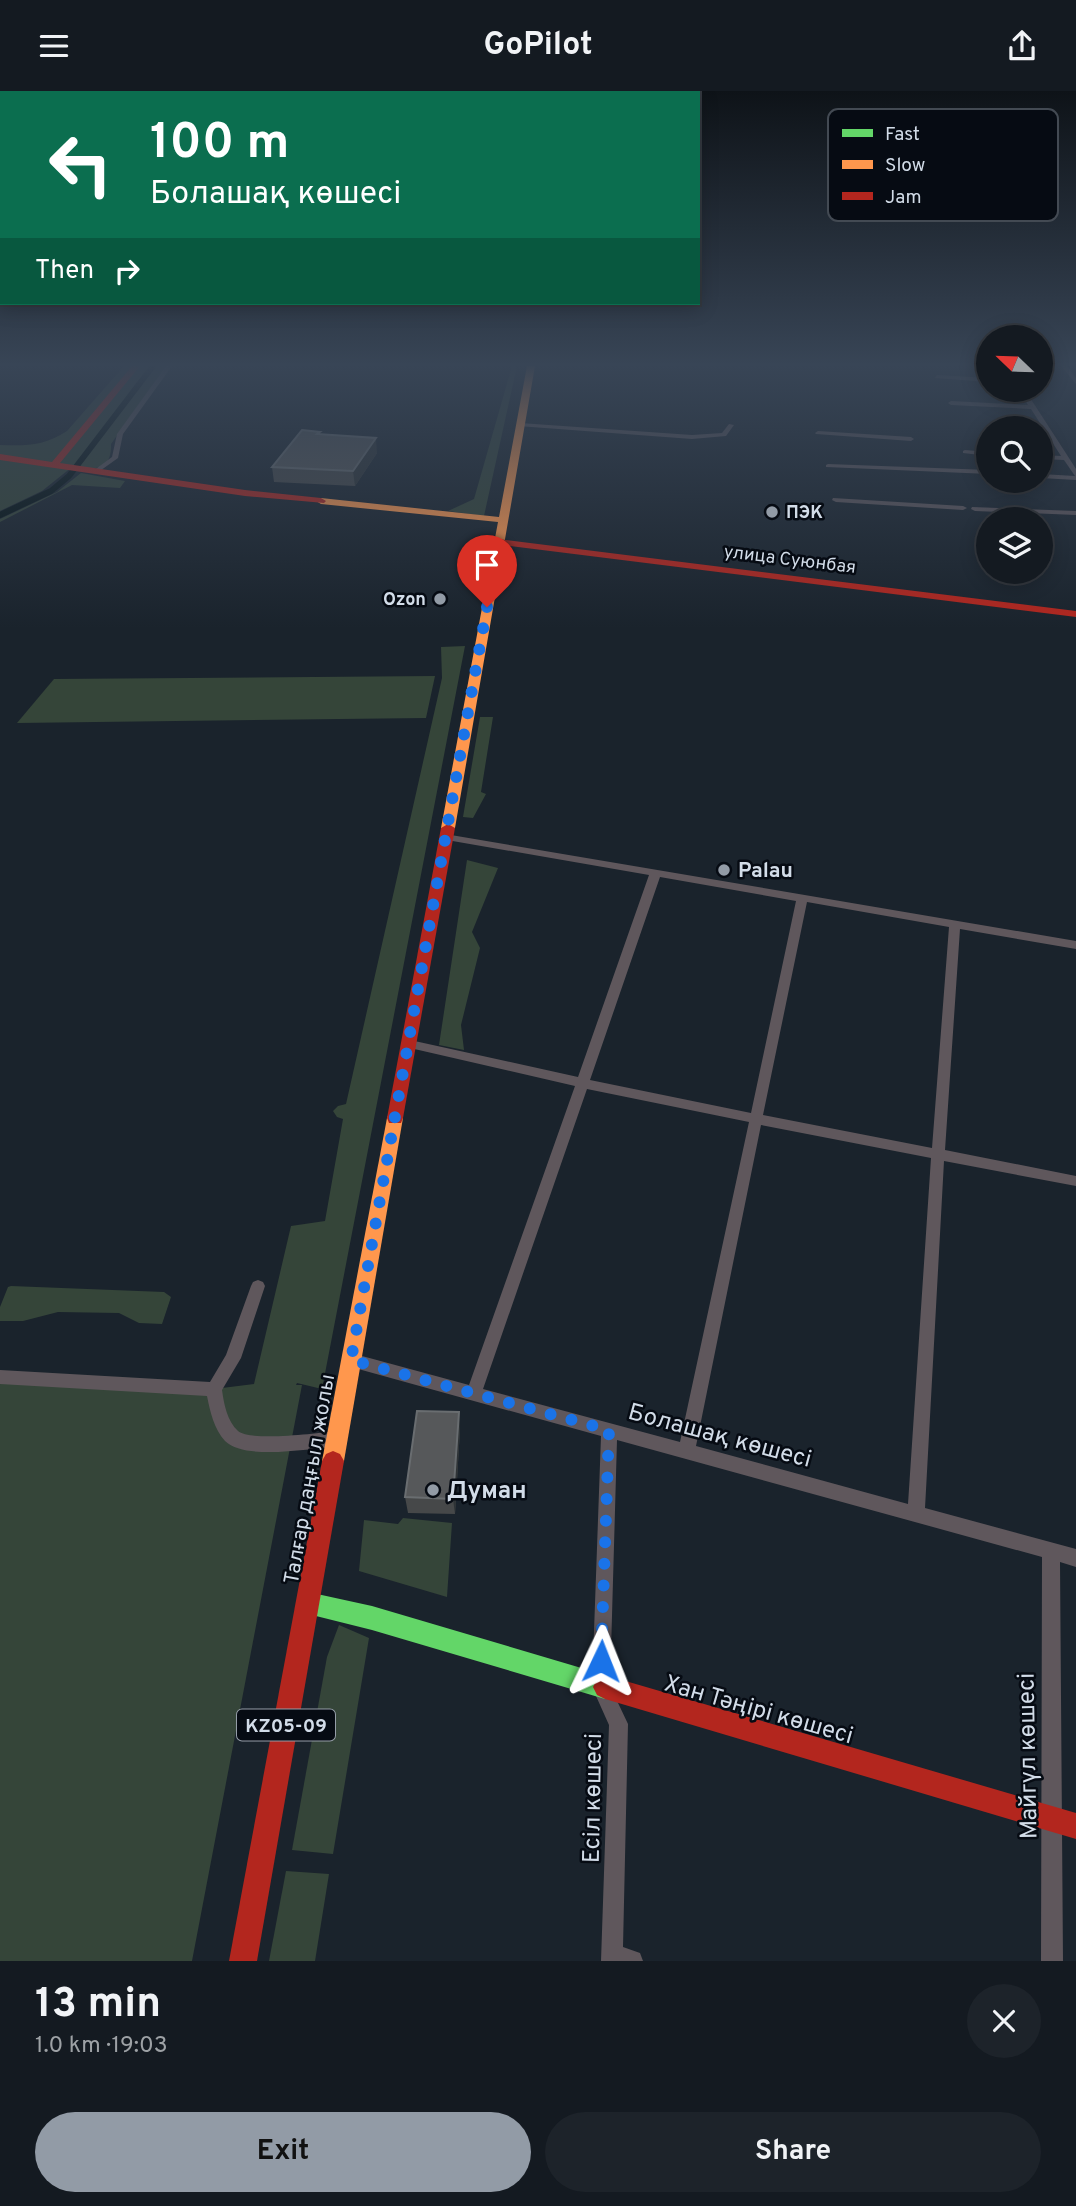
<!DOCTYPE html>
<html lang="en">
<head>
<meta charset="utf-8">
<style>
	:root { --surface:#141a21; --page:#1d232a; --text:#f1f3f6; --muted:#9da1a5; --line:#33383f; --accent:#929ba6 }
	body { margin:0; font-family:Overpass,sans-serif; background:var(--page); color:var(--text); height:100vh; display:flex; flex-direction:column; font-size:26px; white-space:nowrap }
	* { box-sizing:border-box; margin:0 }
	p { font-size:23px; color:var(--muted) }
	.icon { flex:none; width:38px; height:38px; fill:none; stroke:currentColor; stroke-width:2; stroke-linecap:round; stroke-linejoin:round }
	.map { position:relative; height:1870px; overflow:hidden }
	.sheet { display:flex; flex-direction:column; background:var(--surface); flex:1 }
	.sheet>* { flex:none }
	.top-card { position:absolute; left:0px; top:0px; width:700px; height:214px; box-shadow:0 4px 18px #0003,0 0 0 2px var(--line); background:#0b6e4f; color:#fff; overflow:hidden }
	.needle { width:46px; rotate:293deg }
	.buttons { position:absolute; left:976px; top:234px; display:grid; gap:14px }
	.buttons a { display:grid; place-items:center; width:77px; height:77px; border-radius:50%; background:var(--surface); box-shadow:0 4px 18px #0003,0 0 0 2px var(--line); font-size:35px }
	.pin { position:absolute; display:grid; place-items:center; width:60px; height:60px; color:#fff; margin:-72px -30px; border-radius:50% 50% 50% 0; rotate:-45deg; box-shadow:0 0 7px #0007 }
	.pin .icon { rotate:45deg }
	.me { position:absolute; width:77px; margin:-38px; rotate:2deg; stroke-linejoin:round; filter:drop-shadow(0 0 5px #0008) }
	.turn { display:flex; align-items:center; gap:24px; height:147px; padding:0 35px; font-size:32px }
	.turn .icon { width:91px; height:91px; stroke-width:2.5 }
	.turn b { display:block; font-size:49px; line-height:60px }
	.then { display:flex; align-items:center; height:66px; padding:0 35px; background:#0003; gap:14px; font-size:26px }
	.round { display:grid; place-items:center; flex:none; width:74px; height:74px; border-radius:37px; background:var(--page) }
	.head { display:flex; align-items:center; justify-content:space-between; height:119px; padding:0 35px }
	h1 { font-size:42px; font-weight:700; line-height:52px }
	.cta { display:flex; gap:14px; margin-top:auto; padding:14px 35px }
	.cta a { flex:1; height:80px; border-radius:42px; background:var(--accent); color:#111; font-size:28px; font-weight:700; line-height:80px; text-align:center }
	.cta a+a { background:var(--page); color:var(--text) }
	header { display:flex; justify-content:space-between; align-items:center; height:91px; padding:0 35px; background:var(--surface); font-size:32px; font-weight:700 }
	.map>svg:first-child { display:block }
	.green { fill:#354539 }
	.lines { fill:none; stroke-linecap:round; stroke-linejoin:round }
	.canal { stroke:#021012; stroke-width:6 }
	.street { fill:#5f575c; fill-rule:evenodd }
	.fast { fill:#63d668; fill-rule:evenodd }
	.slow { fill:#ff974d; fill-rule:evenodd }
	.jam { fill:#b3261e; fill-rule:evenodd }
	.wall { fill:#464849 }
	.shaded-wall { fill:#2e3336 }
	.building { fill:#56585a; stroke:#696d70; stroke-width:2 }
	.route { stroke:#1a73e8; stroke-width:12; stroke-dasharray:0 21.6 }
	.poi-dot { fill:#929ba6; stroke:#060b13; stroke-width:2.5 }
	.labels { text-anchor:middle; stroke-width:5; stroke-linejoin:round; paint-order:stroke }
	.far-poi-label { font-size:18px; font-weight:bold; fill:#d2dce8; stroke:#060b13; text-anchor:start }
	.far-street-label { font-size:18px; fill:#d2dce8; stroke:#060b13 }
	.shield { fill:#060b13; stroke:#959da8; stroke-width:2 }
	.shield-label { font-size:19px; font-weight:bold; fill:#d2dce8 }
	.poi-label { font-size:21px; font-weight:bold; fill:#d2dce8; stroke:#060b13; text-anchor:start }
	.street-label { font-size:21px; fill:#d2dce8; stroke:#060b13 }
	.near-street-label { font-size:24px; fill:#d2dce8; stroke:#060b13 }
	.near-poi-label { font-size:24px; font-weight:bold; fill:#d2dce8; stroke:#060b13; text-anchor:start }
	.key { fill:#060b13; stroke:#434a53; stroke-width:2 }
	.key-label { font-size:19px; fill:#d2dce8 }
</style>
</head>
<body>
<header><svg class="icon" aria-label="menu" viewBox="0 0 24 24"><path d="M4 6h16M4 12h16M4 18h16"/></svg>GoPilot<svg class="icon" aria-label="share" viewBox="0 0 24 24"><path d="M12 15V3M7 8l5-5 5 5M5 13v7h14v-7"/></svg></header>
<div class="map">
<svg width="1076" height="1870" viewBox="0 0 1076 1870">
	<rect width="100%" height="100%" fill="#1a232c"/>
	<g class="green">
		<path d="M124,275h42l-55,78c1,28 -18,26 -39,23l-30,24 -42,20v-66c26,1 44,1 67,-14z"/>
		<path d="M512,275h5l-33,150 -36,-5 26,-12z"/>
		<path d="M81,382l44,8 -5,7 -48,-3 -72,37v-3l57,-27z"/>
		<path d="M465,555l-143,743 -25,-6 -1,2h6l-110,576h-192v-583l214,11 40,-5 37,-158 34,-5 18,-102 -6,-2 -4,-6 5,-5 8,-2 96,-426 -1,-31z"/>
		<path d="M435,585l-9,42 -409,5 37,-44z"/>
		<path d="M480,626h13l-12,75 5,2 -13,24 -10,-1z"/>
		<path d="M467,769l31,8 -26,64 8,16 -19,77 3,25 -25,-5z"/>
		<path d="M11,1195l153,6 7,5 -9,27 -23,-1 -20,-10 -61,-1 -35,9h-23v-14l8,-20z"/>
		<path d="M403,1427l49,5 -5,74 -88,-26 5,-51 34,4z"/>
		<path d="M339,1534l30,13 -36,216 -41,-4 35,-193z"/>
		<path d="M286,1780l43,3 -14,87h-46z"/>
	</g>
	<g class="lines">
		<path class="canal" d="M0,424l51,-24 18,-15 84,-110"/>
		<g class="street">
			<path d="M166,275h6l-49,68 -5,24 -21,15h-4v-2l19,-14 5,-23z"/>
			<path d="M1061,275h6l9,12v6z"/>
			<path d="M937,284l52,3v4l-54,-4z"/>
			<path d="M1019,299h6l44,68 7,11v11l-35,-2v-4l34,2 -11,-16 -23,-1v-4l20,1 -30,-47 -80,-4 -3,-2 3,-2 77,4z"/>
			<path d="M520,332l172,12 30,-2 7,-9 5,1 -8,11 -34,3 -174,-13v-2z"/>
			<path d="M818,340l93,6 3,2 -3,2 -95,-7 -1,-1z"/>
			<path d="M981,344h8v4l-10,-1 -1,-1z"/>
			<path d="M965,359l24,2v4l-26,-3v-2z"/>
			<path d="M828,373l161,6v4l-163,-7v-2z"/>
			<path d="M833,407l130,8 4,2 -4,2 -127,-8 -4,-2z"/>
			<path d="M972,416l104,4v4l-101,-4 -4,-2z"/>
			<path d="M445,743l631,107v8l-116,-20 -15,221 131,26v10l-132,-25 -19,347 151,41v18l-16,-5 3,399h-22l1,-404 -425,-117 -7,246 18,38 -5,223 17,6 3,8h-42l8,-236 -17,-38 9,-251 -250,-69 -5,-2 -3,-5 3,-5 5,-2 118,32 106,-299 -165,-38 -6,-4 6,-4 168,37 71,-202 -208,-36v-4zM660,786l136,24 -45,212 -161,-33zM807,811l142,25 -17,221 -169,-33zM587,998l162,33 -69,320 -197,-53zM761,1034l170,33 -23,346 -212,-58z"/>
			<path d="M258,1189l5,2 2,4 -24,72 -19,32c2,14 5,31 16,41 13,11 80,2 99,0l6,3 2,5 -2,5 -6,3c-28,1 -91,14 -112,-6 -11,-12 -15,-30 -18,-45l-207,-12v-14l210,12 16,-27 25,-69 2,-4z"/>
		</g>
		<path class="fast" d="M308,1501l64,14 233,69 8,4 4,8 -4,8 -8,4 -233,-69 -64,-16 -8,-3 -3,-8 3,-8z"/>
		<g class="slow">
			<path d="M527,275h8l-80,462 -7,4 -7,-4 57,-306 -177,-18 -5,-3 5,-3 178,19z"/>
			<path d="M395,1021l6,1 2,5 -59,343 -4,7 -7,3 -7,-3 -4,-7 65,-343 2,-5z"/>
		</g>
		<g class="jam">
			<path d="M132,275h8l-80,97 185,27 76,8 5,3 -2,2 -79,-7 -245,-36v-6l52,8z"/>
			<path d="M498,448l578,72v6l-581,-73v-4z"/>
			<path d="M448,733l7,4 -52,290 -2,5h-12l-2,-5 54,-290z"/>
			<path d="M333,1360l7,3 4,7 -87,500h-28l93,-500 4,-7z"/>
			<path d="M605,1584l471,138v26l-471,-140 -8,-4 -4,-8 4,-8z"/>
		</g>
	</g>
	<g class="wall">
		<path d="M320,344l57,18 -22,33 -81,-4 -2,-15z"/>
		<path d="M460,1338l-5,85 -47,-1 -3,-16z"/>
	</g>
	<g class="shaded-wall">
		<path d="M376,347l1,15 -22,33 -2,-15z"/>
		<path d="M459,1321l1,17 -5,85 -2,-15z"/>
	</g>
	<g class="building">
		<path d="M302,339l18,2 -3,2 59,4 -23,33 -81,-4z"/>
		<path d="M417,1320l42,1 -6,87 -48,-2z"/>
	</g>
	<linearGradient id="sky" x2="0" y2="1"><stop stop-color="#0e1318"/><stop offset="0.51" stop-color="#384556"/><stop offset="1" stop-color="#384556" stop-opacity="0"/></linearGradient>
	<rect width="1076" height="537" fill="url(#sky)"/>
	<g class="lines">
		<path class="route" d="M487,516l-136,753 258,70 -8,231"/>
	</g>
	<g class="poi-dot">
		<circle cx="772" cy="421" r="7"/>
		<circle cx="440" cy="508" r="7"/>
		<circle cx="724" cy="779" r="7"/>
		<circle cx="433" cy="1399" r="7"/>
	</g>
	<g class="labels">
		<g class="far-poi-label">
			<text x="786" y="427">ПЭК</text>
			<text x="426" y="514" text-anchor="end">Ozon</text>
		</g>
		<g class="far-street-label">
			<text transform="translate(790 468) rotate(7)" y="6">улица Суюнбая</text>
		</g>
		<rect class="shield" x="237" y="1618.5" width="98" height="31" rx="5"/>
		<g class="shield-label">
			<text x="286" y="1641">KZ05-09</text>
		</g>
		<g class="poi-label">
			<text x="738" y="786">Palau</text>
		</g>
		<g class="street-label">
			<text transform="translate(309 1388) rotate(-80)" y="7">Талғар даңғыл жолы</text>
		</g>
		<g class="near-street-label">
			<text transform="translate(720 1344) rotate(15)" y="8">Болашақ көшесі</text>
			<text transform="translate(759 1618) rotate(16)" y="8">Хан Тәңірі көшесі</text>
			<text transform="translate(1027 1665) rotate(-91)" y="8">Майгүл көшесі</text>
			<text transform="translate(592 1707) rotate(-89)" y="8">Есіл көшесі</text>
		</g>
		<g class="near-poi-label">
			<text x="447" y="1407">Думан</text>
		</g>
	</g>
	<rect x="828" y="18" width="230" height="112" rx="10" class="key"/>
	<rect x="842" y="38" width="31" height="8" fill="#63d668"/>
	<rect x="842" y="69" width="31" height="9" fill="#ff974d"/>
	<rect x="842" y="101" width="31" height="8" fill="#b3261e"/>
	<g class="key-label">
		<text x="885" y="49">Fast</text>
		<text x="885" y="80">Slow</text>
		<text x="885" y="112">Jam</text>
	</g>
</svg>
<div class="buttons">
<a><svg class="needle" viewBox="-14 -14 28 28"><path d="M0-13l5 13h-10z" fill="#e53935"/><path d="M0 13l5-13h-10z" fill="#9da1a5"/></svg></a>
<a><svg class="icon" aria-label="search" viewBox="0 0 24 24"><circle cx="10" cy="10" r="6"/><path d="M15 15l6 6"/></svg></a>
<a><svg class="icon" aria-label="layers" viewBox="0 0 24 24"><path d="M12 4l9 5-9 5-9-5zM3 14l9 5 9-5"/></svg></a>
</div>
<div class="pin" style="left:487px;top:516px;background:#d93025"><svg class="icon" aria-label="arrive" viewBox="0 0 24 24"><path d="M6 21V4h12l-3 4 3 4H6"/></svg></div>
<svg class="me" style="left:601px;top:1570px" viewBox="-20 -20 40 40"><path d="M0-17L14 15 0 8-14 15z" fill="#1a73e8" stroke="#fff" stroke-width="4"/></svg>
<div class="top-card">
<div class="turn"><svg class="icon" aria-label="left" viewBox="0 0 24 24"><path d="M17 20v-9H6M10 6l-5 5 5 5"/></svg><div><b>100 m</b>Болашақ көшесі</div></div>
<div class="then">Then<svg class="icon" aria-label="right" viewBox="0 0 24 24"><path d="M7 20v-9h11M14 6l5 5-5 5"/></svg></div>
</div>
</div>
<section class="sheet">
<div class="head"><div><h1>13 min</h1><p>1.0 km · 19:03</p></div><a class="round"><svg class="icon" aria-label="close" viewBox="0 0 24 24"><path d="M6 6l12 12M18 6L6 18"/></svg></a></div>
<div class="cta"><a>Exit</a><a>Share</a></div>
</section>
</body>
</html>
